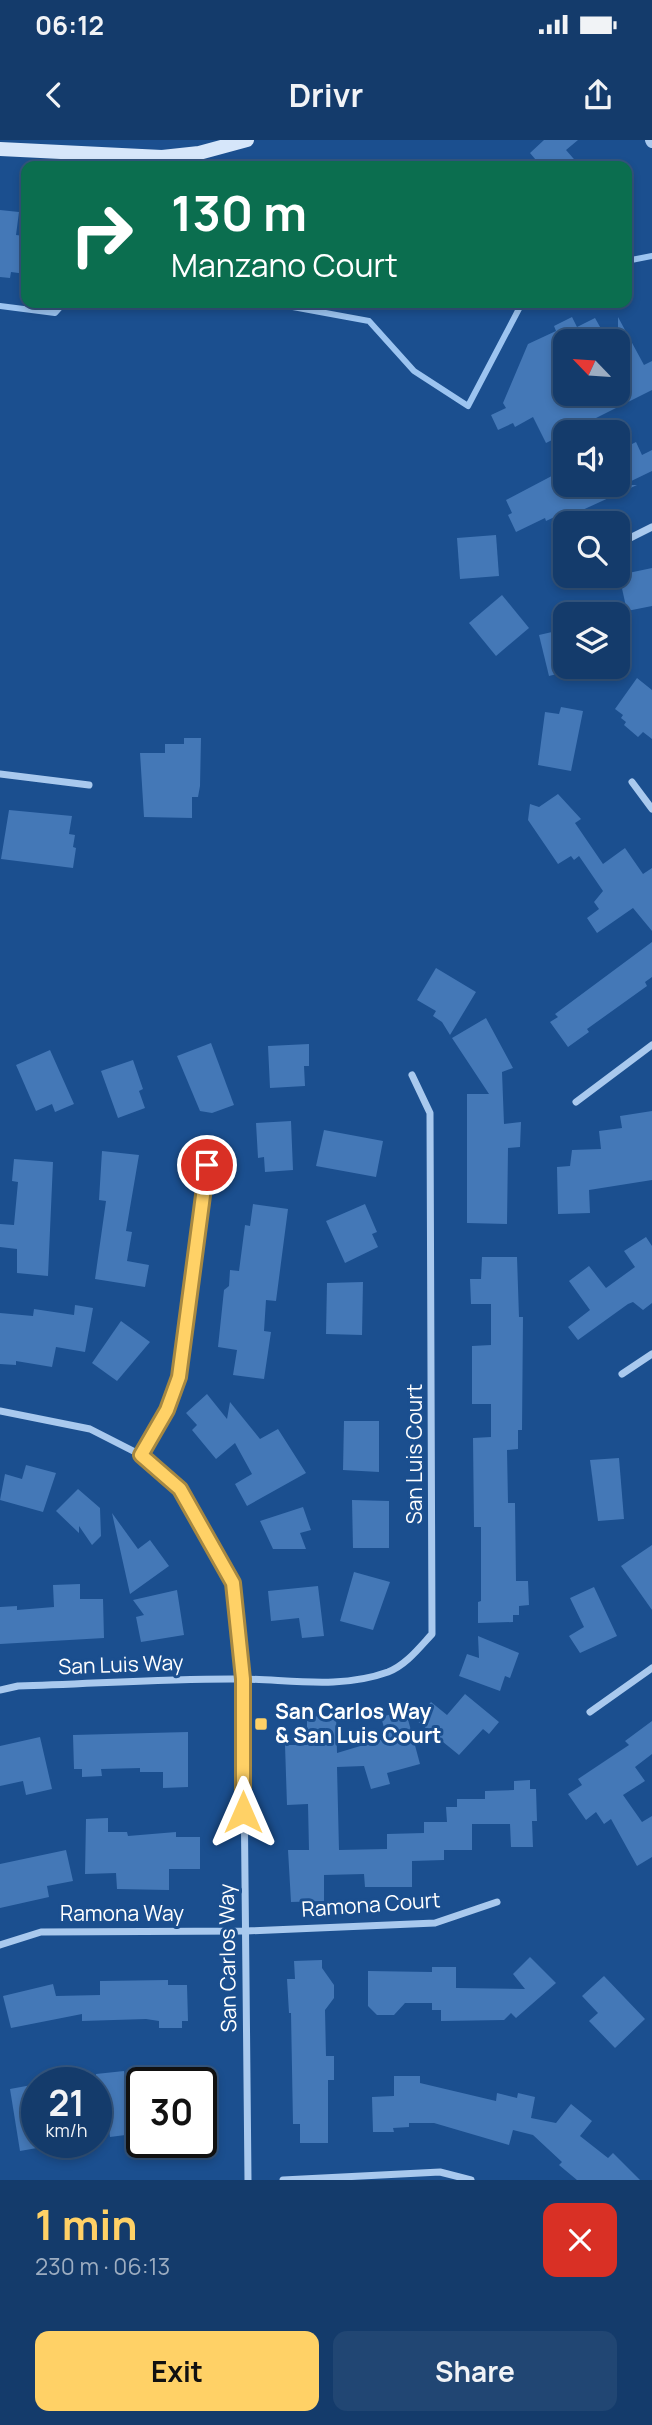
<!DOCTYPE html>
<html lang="en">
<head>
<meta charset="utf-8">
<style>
	:root { --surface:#143b6b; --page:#214673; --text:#f1f3f6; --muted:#9dadc1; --line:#33557e; --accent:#ffd166 }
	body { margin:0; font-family:Manrope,sans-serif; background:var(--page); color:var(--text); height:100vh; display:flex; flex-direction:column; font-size:26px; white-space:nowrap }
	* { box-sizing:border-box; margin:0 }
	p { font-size:23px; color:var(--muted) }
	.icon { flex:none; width:38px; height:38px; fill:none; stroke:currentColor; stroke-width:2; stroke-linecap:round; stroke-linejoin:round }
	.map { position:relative; height:2040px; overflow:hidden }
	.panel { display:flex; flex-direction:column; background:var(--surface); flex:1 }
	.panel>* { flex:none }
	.hud { position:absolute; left:21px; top:21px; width:611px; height:147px; border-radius:14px; box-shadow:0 4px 10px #0003,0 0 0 2px var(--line); background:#0b6e4f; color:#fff; overflow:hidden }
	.needle { width:46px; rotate:295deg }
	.buttons { position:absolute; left:553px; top:189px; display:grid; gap:14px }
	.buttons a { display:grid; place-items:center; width:77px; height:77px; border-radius:14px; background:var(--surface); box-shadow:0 4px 10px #0003,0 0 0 2px var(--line); font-size:35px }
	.speed { position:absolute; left:21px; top:1927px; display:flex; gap:14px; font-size:35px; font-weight:700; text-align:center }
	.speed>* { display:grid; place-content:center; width:91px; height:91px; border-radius:50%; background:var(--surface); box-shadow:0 4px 10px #0003,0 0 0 2px var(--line); line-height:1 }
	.speed small { font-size:18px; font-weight:400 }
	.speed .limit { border:4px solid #111; border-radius:10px; background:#fff; color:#111 }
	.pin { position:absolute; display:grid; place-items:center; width:60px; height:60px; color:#fff; margin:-30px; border:4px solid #fff; border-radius:50%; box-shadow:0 2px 7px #0007 }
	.me { position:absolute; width:77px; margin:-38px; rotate:0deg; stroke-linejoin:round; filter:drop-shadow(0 0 5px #0008) }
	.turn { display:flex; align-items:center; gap:24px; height:147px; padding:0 35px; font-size:32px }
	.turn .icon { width:91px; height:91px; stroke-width:2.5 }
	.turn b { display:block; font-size:49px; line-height:60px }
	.round { display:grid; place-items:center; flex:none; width:74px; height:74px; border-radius:14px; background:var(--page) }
	.headline { display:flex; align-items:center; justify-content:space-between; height:119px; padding:0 35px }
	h1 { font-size:42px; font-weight:700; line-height:52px; color:var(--accent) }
	.button { display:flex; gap:14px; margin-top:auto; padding:14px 35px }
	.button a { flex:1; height:80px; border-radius:14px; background:var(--accent); color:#111; font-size:28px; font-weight:700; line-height:80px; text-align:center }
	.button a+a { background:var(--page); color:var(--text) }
	.status { display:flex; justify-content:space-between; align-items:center; height:49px; padding:0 35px; background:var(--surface); direction:ltr }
	.status svg { height:19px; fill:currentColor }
	header { display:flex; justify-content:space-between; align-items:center; height:91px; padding:0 35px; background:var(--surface); font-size:32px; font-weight:700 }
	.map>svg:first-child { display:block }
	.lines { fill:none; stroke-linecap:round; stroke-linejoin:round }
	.stream { stroke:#9cc4f0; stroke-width:6 }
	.building { fill:#4478b7 }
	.minor { stroke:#a9c9ee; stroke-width:7 }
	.tertiary { stroke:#a9c9ee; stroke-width:12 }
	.secondary { stroke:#d6e6fa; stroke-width:14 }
	.route-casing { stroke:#a68842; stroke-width:18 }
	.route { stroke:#ffd166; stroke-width:12 }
	.poi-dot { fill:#ffd166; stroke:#1b4f8f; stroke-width:2.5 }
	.labels { text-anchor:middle; stroke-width:6; stroke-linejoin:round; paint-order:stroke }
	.street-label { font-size:21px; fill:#fff; stroke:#1b4f8f }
	.poi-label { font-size:21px; font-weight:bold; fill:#fff; stroke:#1b4f8f; text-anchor:start }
</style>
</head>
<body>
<div class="status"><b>06:12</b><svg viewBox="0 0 49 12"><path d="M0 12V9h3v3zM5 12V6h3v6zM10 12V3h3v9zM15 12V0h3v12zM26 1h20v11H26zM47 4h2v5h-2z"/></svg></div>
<header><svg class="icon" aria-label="back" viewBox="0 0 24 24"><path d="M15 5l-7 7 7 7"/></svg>Drivr<svg class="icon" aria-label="share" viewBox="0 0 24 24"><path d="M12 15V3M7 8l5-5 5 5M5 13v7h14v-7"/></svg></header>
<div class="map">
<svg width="652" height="2040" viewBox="0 0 652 2040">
	<rect width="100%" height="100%" fill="#1b4f8f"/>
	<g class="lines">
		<g class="stream">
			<path d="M626,121l26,-5"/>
			<path d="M271,163l98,18 45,50 54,35 54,-103"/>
			<path d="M0,166l55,7 9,-10"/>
		</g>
	</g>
	<g class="building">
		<path d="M544,0h34l-12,10 14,16h-39l-11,-13z"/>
		<path d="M0,70l19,2 -3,23 8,1 -1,6h3v32l-15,-2 -1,6 -10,-1z"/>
		<path d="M572,177l5,10 18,-9 13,23h-43v53h53v-77l26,48 8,-4v29l-106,53 -13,-26 -18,10 -2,-4 -15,7 -7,-15 15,-7 -3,-5 25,-59 28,-13 -2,-5z"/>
		<path d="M636,302l6,13 10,-5v21l-29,14h14l-72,33 -2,-5 -17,8 -1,-3 -29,14 -8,-17 4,-2 -6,-13 59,-31v16h53v-34z"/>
		<path d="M496,395l3,41 -39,3 -3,-41z"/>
		<path d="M652,428v38l-25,5 -8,-36z"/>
		<path d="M502,455l27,33 -33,28 -27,-33z"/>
		<path d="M565,489v43l-16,4 -10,-41z"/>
		<path d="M637,538l15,12v49l-9,-7 -5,5 -14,-12 2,-3 -5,-4 2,-3 -8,-6z"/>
		<path d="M561,567l22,4 -12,60 -33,-6 7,-53 14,2z"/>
		<path d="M184,598h17l-1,48 -2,11h-6v21l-48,-1 -4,-64h25v-9h19z"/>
		<path d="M558,654l23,25 -6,4 28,41 22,-16 18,26 9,-6v63l-19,-23 -36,25 -10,-15 12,-9 -5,-7 9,-11 -24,-35 -5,4 -3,-4 -13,8 -30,-44 2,-16 9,3z"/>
		<path d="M9,670l63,6 -3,18 6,1 -2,12 3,1 -3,20 -72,-9z"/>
		<path d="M652,802v35l-7,5 2,4 -60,43 2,3 -21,15 -18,-25 8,-5 -3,-3z"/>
		<path d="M436,828l40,24 -26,43 -8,-13 -9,-6 3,-5 -19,-11z"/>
		<path d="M486,878l27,50 -11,4 2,52 17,-2 -1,25 -12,1 -1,76 -40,-1v-129h22l-37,-56z"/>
		<path d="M211,903l23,62 -22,8 -12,-2 -23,-55z"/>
		<path d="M309,904v22h-5l1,20 -35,2 -2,-42z"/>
		<path d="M50,910l24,54 -19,8 -3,-8 -16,7 -20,-46z"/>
		<path d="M133,920l10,29 -4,2 6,17 -27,10 -17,-47z"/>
		<path d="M652,971v69l-63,10 1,23 -32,1 -1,-47 13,-1 2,-16 29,-1 -2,-18 23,-3 -2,-12z"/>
		<path d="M291,981l2,49 -28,2 -1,-15 -6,1 -2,-35z"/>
		<path d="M324,990l59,11 -7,36 -60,-11z"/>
		<path d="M102,1011l37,4 -13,76 6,1 -5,29 22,4 -4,22 -50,-8 11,-78 -7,-1z"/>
		<path d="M14,1019l39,3 -5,114 -31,-3v-24l-17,-2v-23l14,1 4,-43 -6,-1z"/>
		<path d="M253,1064l35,5 -12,92 -10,-1 -2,31 7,1 -7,47 -31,-4 4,-25 -19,-3 6,-57 5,-4 1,-16 9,1 6,-46 5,1z"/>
		<path d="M365,1064l12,28 -5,2 6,13 -33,16 -19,-42z"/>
		<path d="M646,1097l6,9v57l-9,7 -10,-8 -5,2 -50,36 -10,-13 22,-17 -21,-29 20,-15 17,22 29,-21 -11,-16z"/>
		<path d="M482,1117h35l2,60h4l-1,113h-4v19l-11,1 1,53h7l1,78h12l1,24 -10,1v9h-6v7l-35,1v-21l3,-1v-74h-7l-1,-89 18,-1v-33h-19v-58l19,-1v-41h-20l-1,-25h11z"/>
		<path d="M363,1142l-1,53 -36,-1 1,-51z"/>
		<path d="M75,1165l18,3 -8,44 -29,-5 -4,20 -36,-6v4l-16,-1v-51l33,3 1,-7 40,6z"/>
		<path d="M121,1181l29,21 -33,39 -25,-18z"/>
		<path d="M207,1254l20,25 3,-17 30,37 18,-10 28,44 -59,33 -12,-22 17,-10 -17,-31 -19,16 -24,-29 5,-5 -11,-12z"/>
		<path d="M344,1281h35v51l-36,-2z"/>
		<path d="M619,1318l5,61 -26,2 -8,-61z"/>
		<path d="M26,1325l30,8 -13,39 -43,-12 5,-26 17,5z"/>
		<path d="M78,1349l22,19 1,28 -9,9 -13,-19v7l-23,-22z"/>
		<path d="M352,1360l37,1v47h-36z"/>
		<path d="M303,1367l8,23 -11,3 6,16h-33l-13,-28z"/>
		<path d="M112,1373l26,36 12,-9 19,26 -39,28z"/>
		<path d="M652,1405v65l-31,-44z"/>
		<path d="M354,1432l36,10 -17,48 -33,-9z"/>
		<path d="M80,1444v15h23l1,39 -104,6v-37l17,-1v4l37,-3 -1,-22z"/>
		<path d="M318,1446l6,50 -22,2 -3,-20 -28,3 -3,-30z"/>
		<path d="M594,1447l23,49 -37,17 -11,-17 15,-9 -14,-29z"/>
		<path d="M177,1450l7,45 -43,7 -5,-25 8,-2 -11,-15z"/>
		<path d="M478,1496l41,17 -9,25 -5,-2 -5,15 -41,-15 8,-22 12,4z"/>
		<path d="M465,1554l34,28 -10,12 -6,-5 -24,26 -43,-35 15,-18 16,13z"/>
		<path d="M399,1572h7l14,52 -33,9 3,11 -19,5 -7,-23 -27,1 2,83 48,-1v-15l37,-1v-11h23l-1,-15h11v-8h28v-8l29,-1v-9l16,-1v9h6l1,32h-5l1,26h-22l-1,-23h-38v26h-28v10l-32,1v26h-47l-1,-13 -40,1v26l-33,1 -3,-52h21l-1,-46 -21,1 -2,-60h22v-28l29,-2 1,38 50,-15 -6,-21z"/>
		<path d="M652,1581v33l-17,13 10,14 -22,14 19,27 10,-6v41l-15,9 -26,-47 -7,5 -8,-12 -10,8 -18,-26 14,-9 -4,-6 51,-34 -4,-4z"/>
		<path d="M188,1592v55l-25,1v-16h-23v-4l-39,1 1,7 -20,1v-8h-8l-1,-34z"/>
		<path d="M40,1597l12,52 -26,6 -3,-14 -23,5v-40z"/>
		<path d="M108,1678v14h19l1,4 48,-4v5h24v32h-31v21l-52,-1 -1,-16 -31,1 1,-55z"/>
		<path d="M66,1710l7,31 -26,5 2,11 -49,11v-44z"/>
		<path d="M530,1817l26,26 -40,35 -5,-5 -7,7 -63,1v-11h-9v-7h-27l-11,12h-17l-9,-9v-35l64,1v-5h24v21l69,1 -12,-15z"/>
		<path d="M322,1820v8l12,17v13l-9,12 1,46h8v24h-6v63h-28v-19h-7l-2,-111h-2l-2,-34h8l-1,-18z"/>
		<path d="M604,1836l41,43 -30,29 -26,-27 9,-8 -16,-17z"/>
		<path d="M168,1840v5h19l1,36h-6v7h-23v-7l-13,-2 -64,2v-7l-71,14 -8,-32 50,-12 3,12 44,-1v-14z"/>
		<path d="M124,1931l9,63 -23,3 -2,-19 -12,2v-46z"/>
		<path d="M394,1936h26v7l76,18 1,-8 20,5 1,-5 17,4 -4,21 25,5 15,-19 21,17 -12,15 28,22 5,-5 27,27h-63l-18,-15 3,-3 -29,-27 -20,-5 -4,15 -75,-22h-25v4l-16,1 1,4h-21l-1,-35 22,-1z"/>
		<path d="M37,1944v64l-17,3 -10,-62z"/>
	</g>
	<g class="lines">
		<g class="minor">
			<path d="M618,404l34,-17"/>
			<path d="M563,431l2,-2"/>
			<path d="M0,634l89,11"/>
			<path d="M632,642l20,27"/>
			<path d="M576,962l76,-57"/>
			<path d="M622,1234l30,-20"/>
			<path d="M0,1271l90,18 51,26 39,34 53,94 10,96 5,501"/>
			<path d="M141,1315l26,-45 12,-33 28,-212"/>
			<path d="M0,1550l18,-4c75,-2 151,-8 226,-7 48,1 97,10 144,-7 18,-7 31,-24 44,-38l-2,-521 -18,-38"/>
			<path d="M590,1572l62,-44"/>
			<path d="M0,1805l41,-13 205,-1 189,-8 62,-21"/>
			<path d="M283,2040l157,-8 31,8"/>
		</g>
		<path class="tertiary" d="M651,0l1,2"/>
		<path class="secondary" d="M0,9l162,8 37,-4 48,-13"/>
	</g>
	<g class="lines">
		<defs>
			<path id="route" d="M207,1025l-28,212 -12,33 -26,45 39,34 53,94 10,96v133"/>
		</defs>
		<use href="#route" class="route-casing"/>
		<use href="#route" class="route"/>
	</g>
	<rect class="poi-dot" x="254" y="1577" width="14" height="14" rx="3.5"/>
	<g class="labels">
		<g class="street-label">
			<text transform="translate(415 1314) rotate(-90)" y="7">San Luis Court</text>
			<text transform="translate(121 1525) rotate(-2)" y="7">San Luis Way</text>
			<text transform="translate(371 1765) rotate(-4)" y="7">Ramona Court</text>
			<text x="122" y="1781">Ramona Way</text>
			<text transform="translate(228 1818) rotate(-91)" y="7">San Carlos Way</text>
		</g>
		<g class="poi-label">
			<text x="275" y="1579">San Carlos Way<tspan x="275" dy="24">&amp; San Luis Court</tspan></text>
		</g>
	</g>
</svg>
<div class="buttons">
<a><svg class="needle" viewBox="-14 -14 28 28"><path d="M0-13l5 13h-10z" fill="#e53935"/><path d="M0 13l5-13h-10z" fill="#9dadc1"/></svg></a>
<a><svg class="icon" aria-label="sound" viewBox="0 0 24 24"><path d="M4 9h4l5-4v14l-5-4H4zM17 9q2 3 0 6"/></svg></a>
<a><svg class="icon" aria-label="search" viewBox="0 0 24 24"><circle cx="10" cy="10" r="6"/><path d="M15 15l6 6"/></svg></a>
<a><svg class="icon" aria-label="layers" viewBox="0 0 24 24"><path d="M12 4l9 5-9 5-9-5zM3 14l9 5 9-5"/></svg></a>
</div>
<div class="speed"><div>21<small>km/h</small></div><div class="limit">30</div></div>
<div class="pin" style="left:207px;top:1025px;background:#d93025"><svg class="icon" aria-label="arrive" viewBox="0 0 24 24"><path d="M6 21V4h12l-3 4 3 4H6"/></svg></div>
<svg class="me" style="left:243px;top:1672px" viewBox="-20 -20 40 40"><path d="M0-17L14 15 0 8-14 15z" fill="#ffd166" stroke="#fff" stroke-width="4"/></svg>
<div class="hud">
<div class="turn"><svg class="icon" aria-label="right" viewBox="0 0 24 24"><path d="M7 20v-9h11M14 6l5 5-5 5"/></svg><div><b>130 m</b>Manzano Court</div></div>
</div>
</div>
<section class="panel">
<div class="headline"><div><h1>1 min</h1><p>230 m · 06:13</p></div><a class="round" style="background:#d93025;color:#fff"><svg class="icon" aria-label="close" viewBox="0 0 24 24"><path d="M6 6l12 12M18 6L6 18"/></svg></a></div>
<div class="button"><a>Exit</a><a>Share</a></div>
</section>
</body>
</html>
